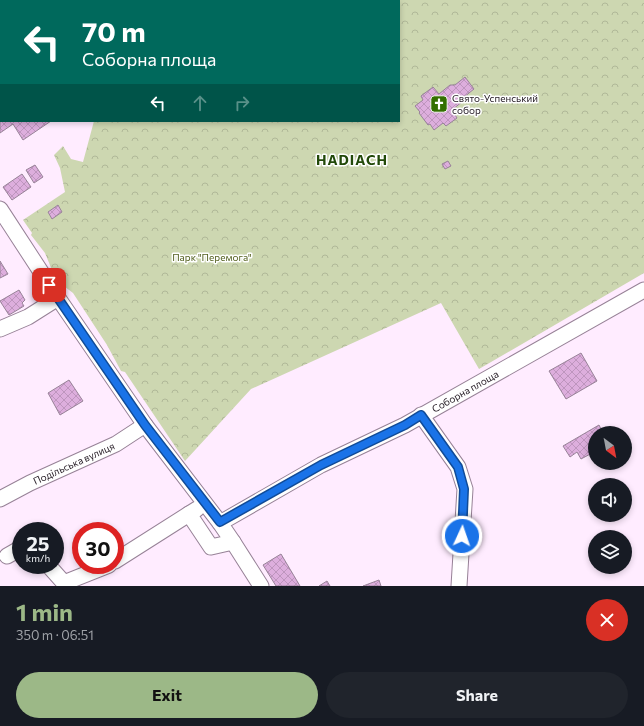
<!DOCTYPE html>
<html lang="en">
<head>
<meta charset="utf-8">
<style>
	:root { --surface:#171b24; --page:#20242c; --text:#f1f3f6; --muted:#9ea1a6; --accent:#9cb887 }
	body { margin:0; font-family:Commissioner,sans-serif; background:var(--page); color:var(--text); height:100vh; display:flex; flex-direction:column; font-size:15px; white-space:nowrap }
	* { box-sizing:border-box; margin:0 }
	p { font-size:13px; color:var(--muted) }
	.icon { flex:none; width:22px; height:22px; fill:none; stroke:currentColor; stroke-width:2; stroke-linecap:round; stroke-linejoin:round }
	.map { position:relative; height:586px; overflow:hidden }
	.panel { display:flex; flex-direction:column; background:var(--surface); flex:1 }
	.panel>* { flex:none }
	.top-card { position:absolute; left:0px; top:0px; width:400px; height:122px; box-shadow:0 2px 6px #0003; background:#00695c; color:#fff; overflow:hidden }
	.needle { width:26px; rotate:148deg }
	.buttons { position:absolute; left:588px; top:426px; display:grid; gap:8px }
	.buttons a { display:grid; place-items:center; width:44px; height:44px; border-radius:50%; background:var(--surface); box-shadow:0 2px 6px #0003; font-size:20px }
	.speed { position:absolute; left:12px; top:522px; display:flex; gap:8px; font-size:20px; font-weight:700; text-align:center }
	.speed>* { display:grid; place-content:center; width:52px; height:52px; border-radius:50%; background:var(--surface); box-shadow:0 2px 6px #0003; line-height:1 }
	.speed small { font-size:10px; font-weight:400 }
	.speed .limit { border:6px solid #d22; background:#fff; color:#111 }
	.pin { position:absolute; display:grid; place-items:center; width:34px; height:34px; color:#fff; margin:-17px; border-radius:8px; box-shadow:0 2px 6px #0006 }
	.me { position:absolute; width:44px; margin:-22px; rotate:3deg; stroke-linejoin:round; filter:drop-shadow(0 0 3px #0008) }
	.turn { display:flex; align-items:center; gap:14px; height:84px; padding:0 16px; font-size:18px }
	.turn .icon { width:52px; height:52px; stroke-width:2.5 }
	.turn b { display:block; font-size:28px; line-height:34px }
	.lanes { display:flex; align-items:center; height:38px; padding:0 16px; background:#0003; justify-content:center; gap:20px; direction:ltr }
	.lanes .off { opacity:.35 }
	.round { display:grid; place-items:center; flex:none; width:42px; height:42px; border-radius:21px; background:var(--page) }
	.overview { display:flex; align-items:center; justify-content:space-between; height:68px; padding:0 16px }
	h1 { font-size:24px; font-weight:700; line-height:30px; color:var(--accent) }
	.primary-button { display:flex; gap:8px; margin-top:auto; padding:8px 16px }
	.primary-button a { flex:1; height:46px; border-radius:24px; background:var(--accent); color:#111; font-size:16px; font-weight:700; line-height:46px; text-align:center }
	.primary-button a+a { background:var(--page); color:var(--text) }
	.map>svg:first-child { display:block }
	.forest { fill:url(#forest-crowns) }
	.building { fill:url(#building-cross-hatch); stroke:#988398 }
	.lines { fill:none; stroke-linecap:round; stroke-linejoin:round }
	.minor-casing { stroke:#978297; stroke-width:17 }
	.minor { stroke:#fff; stroke-width:15 }
	.route-casing { stroke:#114b97; stroke-width:10 }
	.route { stroke:#1a73e8; stroke-width:7 }
	.labels { text-anchor:middle; stroke-width:3; stroke-linejoin:round; paint-order:stroke }
	.poi-label { font-size:10px; fill:#292029; stroke:#fff; text-anchor:start }
	.park-label { font-size:10px; fill:#525f1e; stroke:#fff }
	.street-label { font-size:10px; fill:#292029; stroke:#fff }
	.district-label { font-size:14px; font-weight:bold; letter-spacing:1px; fill:#224909; stroke:#fff }
</style>
</head>
<body>
<div class="map">
<svg width="644" height="586" viewBox="0 0 644 586">
	<defs>
		<pattern id="forest-crowns" width="20" height="18" patternUnits="userSpaceOnUse"><rect width="20" height="18" fill="#cdd7b1"/><path d="M2 6a3 3 0 1 1 6 0M12 15a3 3 0 1 1 6 0" fill="none" stroke="#b0b898"/></pattern>
		<pattern id="building-cross-hatch" width="8" height="8" patternUnits="userSpaceOnUse"><rect width="8" height="8" fill="#ddaedd"/><path d="M0 0l8 8M0 8l8-8" fill="none" stroke="#be95be"/></pattern>
	</defs>
	<rect width="100%" height="100%" fill="#ffecff"/>
	<path class="forest" d="M91,0h553v273l-165,96 -38,-66 -190,86 -66,72 -60,-89 -4,-1 -14,-26 -34,-52 -17,-13 -11,-27 -14,-18 1,-2 -9,-13 42,-28 -5,-24 -6,-13 9,-9 8,13 12,3 11,-41h305v-120h-310z"/>
	<g class="building">
		<path d="M465,77l9,12 -10,8 -1,4 -11,9 5,8 -11,8 -3,-3 -9,7 -4,-6 -2,1 -9,-12 1,-1 -5,-6 8,-6 -2,-4 12,-9 6,7 11,-9h5z"/>
		<path d="M0,118h1v3h50l-28,19 -10,-16 -13,9z"/>
		<path d="M448,161l3,5 -6,3 -3,-5z"/>
		<path d="M35,165l8,12 -9,6 -8,-13z"/>
		<path d="M22,174l9,13 -19,13 -9,-13z"/>
		<path d="M58,205l4,7 -10,7 -4,-7z"/>
		<path d="M0,261l8,13 -8,4z"/>
		<path d="M19,290l6,10 -3,3 2,3 -15,9 -9,-14z"/>
		<path d="M581,353l16,28 -31,18 -17,-28z"/>
		<path d="M69,380l14,21 -23,14 -12,-22z"/>
		<path d="M599,425l4,8h-8v20l-1,-1 -13,7 -4,-7 -7,5 -7,-11z"/>
		<path d="M281,554l19,32h-24l-13,-21z"/>
		<path d="M379,580l2,6h-18z"/>
		<path d="M327,581l3,5h-11z"/>
	</g>
	<g class="lines">
		<defs>
			<g id="minor">
				<path d="M35,1l2,-1"/>
				<path d="M66,1l2,-1"/>
				<path d="M0,41h1"/>
				<path id="s1" d="M0,209l58,89 87,127 75,98 101,-58 84,-40 239,-135"/>
				<path d="M0,329l28,-12 30,-19"/>
				<path d="M421,415l37,52 7,22 -6,97"/>
				<path id="s2" d="M0,499l30,-16 86,-39 29,-19"/>
				<path d="M197,509l-8,5 22,33 22,-5"/>
				<path d="M220,523l13,19 28,44"/>
				<path d="M7,556l14,-8"/>
				<path d="M115,561l74,-47"/>
				<path d="M48,565l16,18 45,-18"/>
			</g>
		</defs>
		<use href="#minor" class="minor-casing"/>
		<use href="#minor" class="minor"/>
	</g>
	<g class="lines">
		<defs>
			<path id="route" d="M49,285l96,140 75,97 101,-57 84,-40 16,-10 37,52 6,22 -2,47"/>
		</defs>
		<use href="#route" class="route-casing"/>
		<use href="#route" class="route"/>
	</g>
	<defs>
		<symbol id="church-square" viewBox="-11 -11 22 22"><rect x="-9" y="-9" width="18" height="18" rx="4" fill="#336f00" stroke="#fff"/><path d="M-1.2-6h2.4v3.5h3.3v2.4h-3.3V6h-2.4V-.1h-3.3v-2.4h3.3Z" fill="#fff"/></symbol>
	</defs>
	<g fill-rule="evenodd">
		<use href="#church-square" x="429" y="94" width="20" height="20"/>
	</g>
	<g class="labels">
		<g class="poi-label">
			<text x="452" y="102">Свято-Успенський<tspan x="452" dy="12">собор</tspan></text>
		</g>
		<g class="park-label">
			<text x="212" y="261">Парк "Перемога"</text>
		</g>
		<g class="street-label">
			<text dy="4" stroke="none"><textPath href="#s1" startOffset="662">Соборна площа</textPath></text>
			<text dy="4" stroke="none"><textPath href="#s2" startOffset="82">Подільська вулиця</textPath></text>
		</g>
		<g class="district-label">
			<text x="352" y="165">HADIACH</text>
		</g>
	</g>
</svg>
<div class="buttons">
<a><svg class="needle" viewBox="-14 -14 28 28"><path d="M0-13l5 13h-10z" fill="#e53935"/><path d="M0 13l5-13h-10z" fill="#9ea1a6"/></svg></a>
<a><svg class="icon" aria-label="sound" viewBox="0 0 24 24"><path d="M4 9h4l5-4v14l-5-4H4zM17 9q2 3 0 6"/></svg></a>
<a><svg class="icon" aria-label="layers" viewBox="0 0 24 24"><path d="M12 4l9 5-9 5-9-5zM3 14l9 5 9-5"/></svg></a>
</div>
<div class="speed"><div>25<small>km/h</small></div><div class="limit">30</div></div>
<div class="pin" style="left:49px;top:285px;background:#d93025"><svg class="icon" aria-label="arrive" viewBox="0 0 24 24"><path d="M6 21V4h12l-3 4 3 4H6"/></svg></div>
<svg class="me" style="left:462px;top:536px" viewBox="-20 -20 40 40"><circle r="17" fill="#1a73e8" stroke="#fff" stroke-width="3"/><path d="M0-11L8 9 0 5-8 9z" fill="#fff"/></svg>
<div class="top-card">
<div class="turn"><svg class="icon" aria-label="left" viewBox="0 0 24 24"><path d="M17 20v-9H6M10 6l-5 5 5 5"/></svg><div><b>70 m</b>Соборна площа</div></div>
<div class="lanes"><svg class="icon" aria-label="left" viewBox="0 0 24 24"><path d="M17 20v-9H6M10 6l-5 5 5 5"/></svg><svg class="icon off" aria-label="ahead" viewBox="0 0 24 24"><path d="M12 20V5M6 11l6-6 6 6"/></svg><svg class="icon off" aria-label="right" viewBox="0 0 24 24"><path d="M7 20v-9h11M14 6l5 5-5 5"/></svg></div>
</div>
</div>
<section class="panel">
<div class="overview"><div><h1>1 min</h1><p>350 m · 06:51</p></div><a class="round" style="background:#d93025;color:#fff"><svg class="icon" aria-label="close" viewBox="0 0 24 24"><path d="M6 6l12 12M18 6L6 18"/></svg></a></div>
<div class="primary-button"><a>Exit</a><a>Share</a></div>
</section>
</body>
</html>
